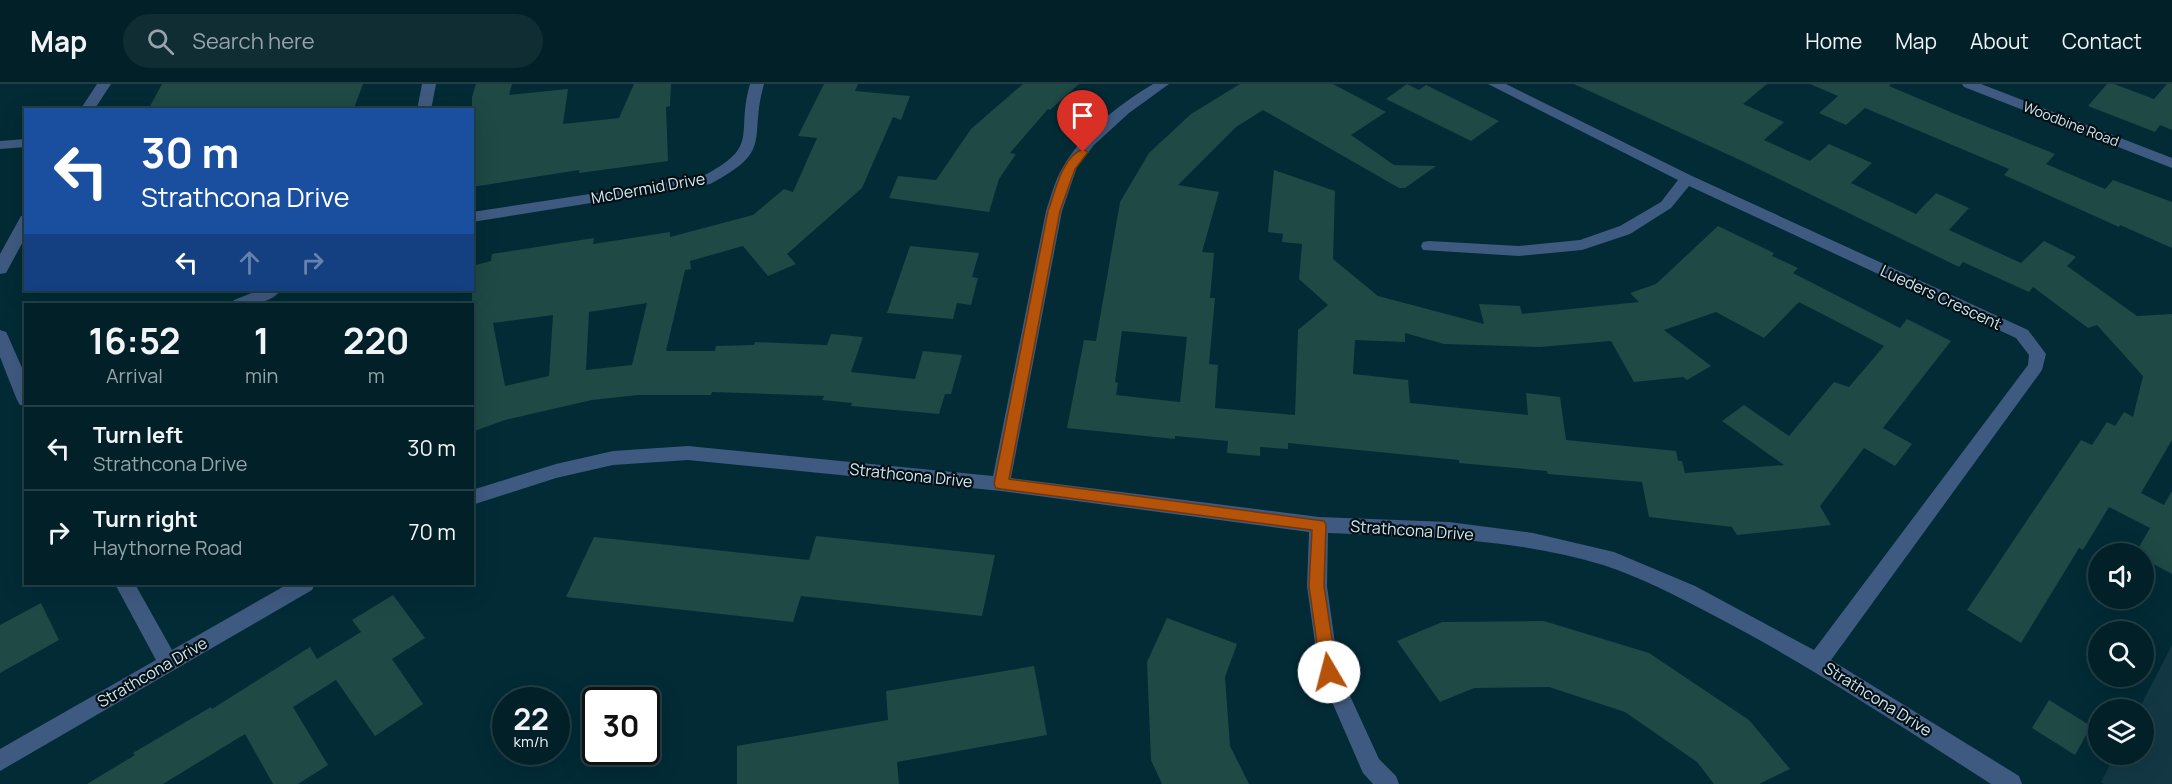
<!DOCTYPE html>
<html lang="en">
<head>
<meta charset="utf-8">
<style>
	:root { --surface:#022028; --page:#102d34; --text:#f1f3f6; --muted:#96a3a8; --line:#233e45 }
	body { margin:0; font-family:Manrope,sans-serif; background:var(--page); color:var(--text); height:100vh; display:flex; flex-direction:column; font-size:22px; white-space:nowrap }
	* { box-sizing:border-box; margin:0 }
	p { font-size:20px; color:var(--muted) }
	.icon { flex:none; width:33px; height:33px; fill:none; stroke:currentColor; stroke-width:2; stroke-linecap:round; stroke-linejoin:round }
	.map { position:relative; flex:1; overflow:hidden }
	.drawer { position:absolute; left:24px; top:219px; width:450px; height:282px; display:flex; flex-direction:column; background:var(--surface); border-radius:0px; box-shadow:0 6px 24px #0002,0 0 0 2px var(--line) }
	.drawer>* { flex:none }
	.guide { position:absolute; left:24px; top:24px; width:450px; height:183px; border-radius:0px; box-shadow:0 6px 24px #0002,0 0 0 2px var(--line); background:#1a4fa0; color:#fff; overflow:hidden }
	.buttons { position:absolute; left:2088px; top:459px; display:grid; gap:12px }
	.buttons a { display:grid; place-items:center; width:66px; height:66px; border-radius:50%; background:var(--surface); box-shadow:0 6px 24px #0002,0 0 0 2px var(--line); font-size:30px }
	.speed { position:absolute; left:492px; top:603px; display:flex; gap:12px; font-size:30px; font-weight:700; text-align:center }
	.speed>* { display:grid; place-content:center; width:78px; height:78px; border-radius:50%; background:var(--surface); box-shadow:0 6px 24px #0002,0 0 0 2px var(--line); line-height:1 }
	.speed small { font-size:15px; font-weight:400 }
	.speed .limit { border:3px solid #111; border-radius:9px; background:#fff; color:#111 }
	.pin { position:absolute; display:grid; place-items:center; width:51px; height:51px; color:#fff; margin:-62px -26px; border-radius:50% 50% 50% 0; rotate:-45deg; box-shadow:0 0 6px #0007 }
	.pin .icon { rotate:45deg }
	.me { position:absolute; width:66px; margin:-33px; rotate:352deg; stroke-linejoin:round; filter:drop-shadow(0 0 4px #0008) }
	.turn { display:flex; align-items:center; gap:21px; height:126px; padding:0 18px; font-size:27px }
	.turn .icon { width:78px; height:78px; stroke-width:2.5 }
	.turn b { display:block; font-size:42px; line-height:51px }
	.lanes { display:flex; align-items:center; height:57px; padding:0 18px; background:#0003; justify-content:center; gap:30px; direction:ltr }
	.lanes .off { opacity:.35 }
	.eta { display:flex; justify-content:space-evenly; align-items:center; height:102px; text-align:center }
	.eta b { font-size:36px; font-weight:700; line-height:42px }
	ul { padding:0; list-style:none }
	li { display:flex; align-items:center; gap:18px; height:84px; padding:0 18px; border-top:2px solid var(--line) }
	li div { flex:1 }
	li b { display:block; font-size:22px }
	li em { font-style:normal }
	header { display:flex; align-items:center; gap:36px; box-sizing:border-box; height:84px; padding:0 30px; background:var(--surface); border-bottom:2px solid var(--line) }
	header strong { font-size:28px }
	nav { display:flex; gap:33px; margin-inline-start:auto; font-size:21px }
	.search { width:420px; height:54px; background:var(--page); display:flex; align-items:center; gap:15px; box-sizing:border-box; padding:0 21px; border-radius:33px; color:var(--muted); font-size:22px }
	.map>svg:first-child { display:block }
	.built { fill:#133844 }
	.building { fill:#1e4945; fill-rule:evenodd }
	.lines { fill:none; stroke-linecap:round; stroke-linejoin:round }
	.minor { fill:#3f5a80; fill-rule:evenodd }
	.route { fill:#b45309; stroke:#753606; stroke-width:1.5 }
	.labels { text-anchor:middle; stroke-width:4.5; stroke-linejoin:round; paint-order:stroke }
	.far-street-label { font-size:14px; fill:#d2e6ed; stroke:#031116 }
	.street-label { font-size:16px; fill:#d2e6ed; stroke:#031116 }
</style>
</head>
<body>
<header>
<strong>Map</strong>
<div class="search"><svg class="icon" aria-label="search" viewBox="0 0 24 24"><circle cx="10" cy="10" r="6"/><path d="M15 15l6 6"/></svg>Search here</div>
<nav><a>Home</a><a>Map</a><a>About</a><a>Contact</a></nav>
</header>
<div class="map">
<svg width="2172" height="700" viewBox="0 0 2172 700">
	<rect width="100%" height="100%" fill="#022b36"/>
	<path class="built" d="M2172,561v139h-68l-3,-2 14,-27 29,-1v-44l-5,-1z"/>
	<g class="building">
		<path d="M162,0h201l-9,24 -206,2z"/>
		<path d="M476,0h36l-3,11 59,-6 -5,35 56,-6 15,-34h37l-1,22 -4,1 2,54 -89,12v-3l-107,17v-90z"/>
		<path d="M824,0h34l-3,7 55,5 -9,24 -8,-3 -31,71 -75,66 9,10 -28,12 -25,-30 -53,15 1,8 -6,1 -19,81h49l1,-5 38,-1 1,-3 72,3 4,-11 32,3 -12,35 64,7 8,-28 39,4 -11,39h-6l-6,20 -88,-8 1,-3 -30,-3 2,-4 -112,-4 -1,3h-73l-46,5 -87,20 -33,12v-166l19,-5 1,-7 102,-16 -1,6 77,-12v5l83,-22 31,-26 9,3 24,-54 -19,-2zM647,219l-15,62 -46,5 3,-58zM553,231l-4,61 -44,10 -12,-63z"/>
		<path d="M1023,0h56l-29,26 -2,-1 -38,44 6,1 -17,25 -10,33 -100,-14 9,-22 38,4 35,-51z"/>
		<path d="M1240,0h93l53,28 -35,23 43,30 42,1 -31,22h-6l-136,-78 -27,17 -58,58 41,7 -17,60 12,1 -4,45h5l-6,66 9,1 -3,43 80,7 3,-85 30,-25 -29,-26 3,-35 -20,-2 1,-8 -15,-2 6,-62 61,21 -2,68 45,37 106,28 -5,-20 41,2 2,8 117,-12 -9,-9 26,-9 62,-58 56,27 -2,3 26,12 -5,5 107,55 7,-9 44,22 -68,87 29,16 -17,22 -31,-18 -44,58 11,19 -94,10 -5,-8 -83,-10 -7,-35 -94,-8 -1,-3 -88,-8v-3l-171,-17v6l-28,-2v9l-33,-3 1,-12 -53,-5v3l-108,-11 17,-88 12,1 24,-139 29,-49 42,-39zM1799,218l85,44 -35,41 -15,-5 -45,54 -45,-31 -22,16 62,44 -99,8 -3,-12h-4l-2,-10 -110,-11 -6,-43 -34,-4 2,22 -118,-12 -2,-23 -55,-6 2,-34 50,2v-9l39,11 96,3 71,-6 23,41 49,-5 4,3 24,-14 -47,-36 52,-18 48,26zM1122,247l65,6 -7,65 -64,-7 2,-12 -3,-1z"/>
		<path d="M1407,0l12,6 7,-5 73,36 -28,20 -85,-42z"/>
		<path d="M1574,0h193l-24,20 41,18 -20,18 46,21 19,-17 43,19 -21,20 65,31 20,-21 33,15 -20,22 72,33 23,-22 32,16 -9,9 70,50 35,-2v126l-31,53 23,12 8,-14v83l-28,-15v-5h-9l15,-26 -41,-21 -26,43 -4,-2 -58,95 -54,-33 114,-170 11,5 15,-23 8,4 9,-14 9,5 10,-41 -46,-51 -9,3 -55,-41 -4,5 -66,-30 -4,5 -219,-107z"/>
		<path d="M1810,0h81l-2,2 71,30 95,38 -9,10 59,25 8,-9 59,22v46l-52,-23 -1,2 -115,-52 5,-6 -144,-61 -19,17 -27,-12 19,-17z"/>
		<path d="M2107,0h7l40,15 13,-15h5v46l-12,-5 -5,7 -67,-26z"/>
		<path d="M910,162l69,7 -7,24 6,1 -7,27 -14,-2 -4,16 -66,-6z"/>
		<path d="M816,452l179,19 -13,61 -181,-20 -8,26 -227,-25 28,-60 215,23z"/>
		<path d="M393,511l32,43 -33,21 31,45 -48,32 -39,-56 -43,27 35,58 -30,19h-25l-28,-50 -82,50h-76l48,-29 -2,-2 78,-46 1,2 98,-62 7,12 44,-27 -9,-12z"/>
		<path d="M41,519l18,37 -59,33v-48z"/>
		<path d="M1167,534l70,26 -12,33 5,69 19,38h-87l-11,-24 -4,-98z"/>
		<path d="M1544,537l105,32 100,67 41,49 -31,15h-45l-17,-22 -72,-50 -76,-25 -75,1 -34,14 -43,-61 45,-19z"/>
		<path d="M1034,582l13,69 -150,27 2,22h-162v-38l151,-26 -2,-29z"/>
		<path d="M2049,616l42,26 -16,29 -43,-27z"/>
	</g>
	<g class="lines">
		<g class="minor">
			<path d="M97,0h14l-17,26h-14z"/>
			<path d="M422,0h14l-5,26h-14z"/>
			<path d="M750,0h14c-16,57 11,66 -54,100l-238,38v-10l229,-35c61,-31 34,-41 49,-93z"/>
			<path d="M1153,0h16l-40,29 -35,32 -17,22 -15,44 -51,267 308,39 130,5 84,11 81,19 81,34 119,64 214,-285 1,-10 -13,-17 -327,-152 -18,22 -41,26 -48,16 -63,6 -96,-6 -2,-4 2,-4 6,-1 90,5 61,-6 40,-14 41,-24 17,-22 -190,-96h18l186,92 336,154 18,24 -4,16 -211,290 188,116 3,8h-31c-92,-59 -183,-120 -280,-170 -34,-18 -71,-37 -108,-49 -88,-27 -183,-28 -275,-32l-1,53 12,86 40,87 17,17 3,8h-26l-10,-11 -44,-101 -12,-86 2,-54 -308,-41 -313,-31 -75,5 -57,13 -84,27v-15l84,-26 57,-13 75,-5 305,30 53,-265c5,-15 9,-31 17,-44 21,-36 56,-62 90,-83z"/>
			<path d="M1962,0h19l191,74v10l-208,-81z"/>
			<path d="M26,55v8l-26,2v-8z"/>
			<path d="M26,131v21l-20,37 -6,1v-20l21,-38z"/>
			<path d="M259,206h22c-10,14 -34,16 -49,14l2,-4z"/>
			<path d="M0,246l6,2 2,4 18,41v29l-6,-1 -3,-5 -17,-43z"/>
			<path d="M115,500h20l37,66 116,-66h27l-3,6 -312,181v-22l156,-89z"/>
		</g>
	</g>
	<path class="route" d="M1083,65l5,3 -13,17 -15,42 -51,268 315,42 2,4 -2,61 13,86 -3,5 -5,2 -6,-2 -2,-5 -12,-86 3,-56 -311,-41 -5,-1 -2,-4 54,-273c7,-19 14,-55 35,-62z"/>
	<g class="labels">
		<g class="far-street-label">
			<text transform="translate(2071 40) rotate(21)" y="5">Woodbine Road</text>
		</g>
		<g class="street-label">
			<text transform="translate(648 104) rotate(-10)" y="6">McDermid Drive</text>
			<text transform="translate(1941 213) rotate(25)" y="6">Lueders Crescent</text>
			<text transform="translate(911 391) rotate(6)" y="6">Strathcona Drive</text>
			<text transform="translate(1412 446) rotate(4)" y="6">Strathcona Drive</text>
			<text transform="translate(152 588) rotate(-30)" y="6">Strathcona Drive</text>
			<text transform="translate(1878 615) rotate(32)" y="6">Strathcona Drive</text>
		</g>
	</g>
</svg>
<div class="buttons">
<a><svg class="icon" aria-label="sound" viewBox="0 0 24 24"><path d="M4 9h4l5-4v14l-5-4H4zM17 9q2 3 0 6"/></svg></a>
<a><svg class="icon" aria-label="search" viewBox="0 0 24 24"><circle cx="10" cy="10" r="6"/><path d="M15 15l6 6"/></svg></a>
<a><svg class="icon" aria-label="layers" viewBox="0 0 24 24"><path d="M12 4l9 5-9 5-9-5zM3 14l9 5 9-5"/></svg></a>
</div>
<div class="speed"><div>22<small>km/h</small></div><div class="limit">30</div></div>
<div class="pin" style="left:1083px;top:68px;background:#d93025"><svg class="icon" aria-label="arrive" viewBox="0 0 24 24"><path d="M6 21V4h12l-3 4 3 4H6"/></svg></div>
<svg class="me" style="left:1329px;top:588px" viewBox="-20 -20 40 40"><circle r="19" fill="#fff"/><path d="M0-13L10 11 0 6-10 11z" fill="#b45309"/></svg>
<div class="guide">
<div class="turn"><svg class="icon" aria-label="left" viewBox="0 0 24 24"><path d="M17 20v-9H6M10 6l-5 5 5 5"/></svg><div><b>30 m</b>Strathcona Drive</div></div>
<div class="lanes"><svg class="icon" aria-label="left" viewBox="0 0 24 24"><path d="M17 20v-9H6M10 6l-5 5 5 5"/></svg><svg class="icon off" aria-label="ahead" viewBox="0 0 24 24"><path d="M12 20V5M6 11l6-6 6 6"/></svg><svg class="icon off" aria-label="right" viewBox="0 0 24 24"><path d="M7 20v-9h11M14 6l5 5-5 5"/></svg></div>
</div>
<section class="drawer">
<div class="eta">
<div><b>16:52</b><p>Arrival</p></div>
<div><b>1</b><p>min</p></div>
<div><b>220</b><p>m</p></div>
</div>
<ul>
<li><svg class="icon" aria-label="left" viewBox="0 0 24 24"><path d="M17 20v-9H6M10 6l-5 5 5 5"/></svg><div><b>Turn left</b><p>Strathcona Drive</p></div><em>30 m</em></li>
<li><svg class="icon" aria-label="right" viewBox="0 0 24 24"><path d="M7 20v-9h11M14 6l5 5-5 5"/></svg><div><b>Turn right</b><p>Haythorne Road</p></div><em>70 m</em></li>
</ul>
</section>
</div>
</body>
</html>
